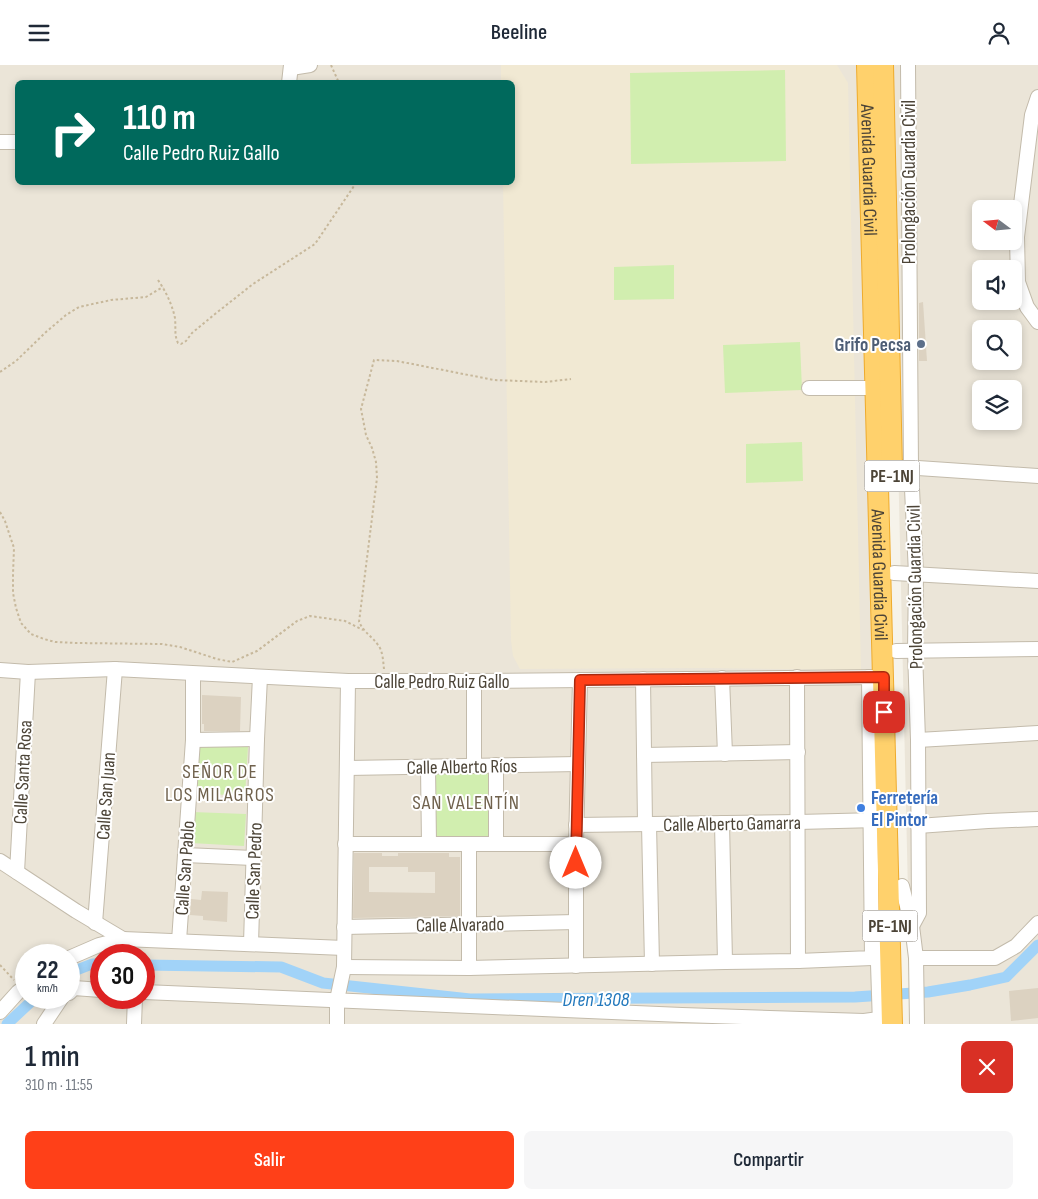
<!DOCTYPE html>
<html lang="es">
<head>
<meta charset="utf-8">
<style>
	:root { --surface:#fff; --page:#f6f6f7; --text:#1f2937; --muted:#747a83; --accent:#ff4018 }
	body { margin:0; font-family:"Sofia Sans Condensed",sans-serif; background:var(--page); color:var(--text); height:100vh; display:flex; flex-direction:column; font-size:19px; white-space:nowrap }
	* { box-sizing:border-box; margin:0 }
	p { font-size:16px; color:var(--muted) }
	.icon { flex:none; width:28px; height:28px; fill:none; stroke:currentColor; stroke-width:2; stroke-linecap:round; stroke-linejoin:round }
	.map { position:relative; height:959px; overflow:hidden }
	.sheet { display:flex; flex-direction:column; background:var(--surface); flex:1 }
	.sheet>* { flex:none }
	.banner { position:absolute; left:15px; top:15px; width:500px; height:105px; border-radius:8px; box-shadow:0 2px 8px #0003; background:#00695c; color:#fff; overflow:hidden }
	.needle { width:32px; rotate:286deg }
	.controls { position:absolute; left:972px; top:135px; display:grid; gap:10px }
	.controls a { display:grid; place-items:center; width:50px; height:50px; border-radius:8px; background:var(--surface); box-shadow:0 2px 8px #0003; font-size:25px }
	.speed { position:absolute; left:15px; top:879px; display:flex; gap:10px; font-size:25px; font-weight:700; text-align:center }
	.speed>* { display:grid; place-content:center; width:65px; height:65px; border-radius:50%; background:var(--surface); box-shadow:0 2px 8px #0003; line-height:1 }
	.speed small { font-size:12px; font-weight:400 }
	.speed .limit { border:8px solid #d22; background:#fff; color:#111 }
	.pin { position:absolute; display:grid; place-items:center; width:42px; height:42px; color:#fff; margin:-21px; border-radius:10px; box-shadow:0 2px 8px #0006 }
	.me { position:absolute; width:55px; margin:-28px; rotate:0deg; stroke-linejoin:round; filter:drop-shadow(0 0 4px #0008) }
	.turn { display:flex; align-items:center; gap:18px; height:105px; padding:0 25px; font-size:22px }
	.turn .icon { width:65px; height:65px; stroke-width:2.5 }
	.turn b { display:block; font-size:35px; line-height:42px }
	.round { display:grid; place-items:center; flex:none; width:52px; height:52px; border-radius:8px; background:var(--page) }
	.head { display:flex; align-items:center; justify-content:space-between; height:85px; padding:0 25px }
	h1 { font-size:30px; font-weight:600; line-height:38px }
	.action { display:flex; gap:10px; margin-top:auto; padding:10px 25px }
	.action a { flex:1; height:58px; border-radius:8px; background:var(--accent); color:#fff; font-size:20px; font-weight:600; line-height:58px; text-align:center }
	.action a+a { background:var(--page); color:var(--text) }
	header { display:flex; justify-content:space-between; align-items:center; height:65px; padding:0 25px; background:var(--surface); font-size:22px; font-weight:600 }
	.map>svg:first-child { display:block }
	.residential { fill:#ebe5d8; fill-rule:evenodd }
	.education { fill:#f1e9d3 }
	.green { fill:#d1eeaf }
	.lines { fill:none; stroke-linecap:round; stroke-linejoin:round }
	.canal { stroke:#a1d3f8; stroke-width:11 }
	.building { fill:#dcd2c1; fill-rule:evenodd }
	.minor-casing { stroke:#c3bbab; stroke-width:16 }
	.highway-casing { stroke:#eeab2d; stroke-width:22 }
	.path { stroke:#c7b89b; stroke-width:2; stroke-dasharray:2.5 2.5; stroke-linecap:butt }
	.minor { stroke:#fff; stroke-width:14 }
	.highway { stroke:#ffd16c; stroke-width:20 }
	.path-bridge { stroke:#c7b89b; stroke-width:2; stroke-dasharray:2.5 2.5; stroke-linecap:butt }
	.route-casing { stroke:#a62a10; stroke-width:12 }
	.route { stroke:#ff4018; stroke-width:9 }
	.service-dot { fill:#5c6f8a; stroke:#fff; stroke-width:2 }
	.shop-dot { fill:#3f7fe0; stroke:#fff; stroke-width:2 }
	.labels { text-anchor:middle; stroke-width:4; stroke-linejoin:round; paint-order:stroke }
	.shield { fill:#fff; stroke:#827c73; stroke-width:1 }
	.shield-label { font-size:18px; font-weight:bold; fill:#4c4437 }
	.street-label { font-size:19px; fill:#4c4437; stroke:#fff }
	.service-label { font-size:19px; font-weight:bold; fill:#4e5e75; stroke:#fff; text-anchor:end }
	.shop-label { font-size:19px; font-weight:bold; fill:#366cbe; stroke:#fff; text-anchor:start }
	.neighbourhood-label { font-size:20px; letter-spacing:1px; fill:#70624d; stroke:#fff }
	.water-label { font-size:20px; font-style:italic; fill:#2278bc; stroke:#fff }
</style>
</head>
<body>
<header><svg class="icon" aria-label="menu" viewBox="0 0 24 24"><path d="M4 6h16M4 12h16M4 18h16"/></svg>Beeline<svg class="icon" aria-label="person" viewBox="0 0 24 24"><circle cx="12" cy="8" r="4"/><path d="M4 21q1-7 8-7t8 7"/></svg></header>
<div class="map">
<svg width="1038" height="959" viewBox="0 0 1038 959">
	<rect width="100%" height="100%" fill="#f6f3ea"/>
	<g class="residential">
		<path d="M0,0h869l32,959h-901zM18,18h494v100h-494zM26,890h43v42h-43zM101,890h43v42h-43z"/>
		<path d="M889,0h149v959h-127zM981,144h33v32h-33zM981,204h33v32h-33zM981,264h33v32h-33zM981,324h33v32h-33z"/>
	</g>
	<path class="education" d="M501,0h336l11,18 13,587 -159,-2 -182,1 -7,-13 -2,-15 -8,-458h9v-100l-11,-1z"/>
	<g class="green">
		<path d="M785,5l1,91 -155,3 -1,-91z"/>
		<path d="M674,200v34l-60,1v-33z"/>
		<path d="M800,277l2,48 -77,3 -2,-48z"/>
		<path d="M802,377l1,39 -57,2v-39z"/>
		<path d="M196,679l52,3 -3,49 -52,-3z"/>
		<path d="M432,706l59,1v67h-58z"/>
		<path d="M192,747l54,2 -2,32 -53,-3z"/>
	</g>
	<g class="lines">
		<g class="canal">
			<path d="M144,900l137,2 42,16 147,16 385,-2 73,-5 42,-7 36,-8 32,-32"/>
			<path d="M69,908l23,-9h9"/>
			<path d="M7,959l29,-27"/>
		</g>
	</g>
	<g class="building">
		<path d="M923,237l4,59h-8v-58z"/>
		<path d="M202,630l39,2 -1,34h-36v-7h-2z"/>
		<path d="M354,788h28v3h16v-3h51v4h11v59l-107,2zM369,802h39v5h27v21l-66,-1z"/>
		<path d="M202,826l26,1 -1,30 -24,-2v-4l-13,-1 1,-16 10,1z"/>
		<path d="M1038,923v30l-27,3 -2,-30z"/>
	</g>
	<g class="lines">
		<defs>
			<g id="minor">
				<path d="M908,0l3,402 5,107 -1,77 3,89 1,173 -7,13"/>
				<path d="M291,3l19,-3"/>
				<path d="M289,18l2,-18"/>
				<path d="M1038,32l-6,18 -15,122 1,45 9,25 11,15"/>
				<path d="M0,77h18"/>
				<path d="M809,323h67"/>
				<path d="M903,402l135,9"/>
				<path d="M894,508l144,8"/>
				<path d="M896,586l142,-2"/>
				<path d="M0,605l28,2 87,-3 233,12h126l410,-4"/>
				<path d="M797,612l1,284"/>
				<path d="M722,613l3,76"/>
				<path d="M643,614l2,145"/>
				<path d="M193,675l64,-1"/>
				<path d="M918,675l120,-7"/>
				<path d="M644,690l154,-3"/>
				<path d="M496,700v79"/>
				<path d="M474,701v-85"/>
				<path d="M428,702l1,77"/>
				<path d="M347,703l231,-4"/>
				<path d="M722,758l3,139"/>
				<path d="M649,759l3,140"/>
				<path d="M576,760l222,-3 80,-2"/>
				<path d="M918,761l70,-5 50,-2"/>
				<path d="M345,779h231"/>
				<path d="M469,779v124"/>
				<path d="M185,790l68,3"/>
				<path d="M0,796l76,50 47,28 3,16"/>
				<path d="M17,807l11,-200"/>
				<path d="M902,821l10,40 4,32 1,66"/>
				<path d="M95,858l20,-254"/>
				<path d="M344,862l232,-5"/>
				<path d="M179,876l14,-201v-66"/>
				<path d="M251,879l6,-205 3,-62"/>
				<path d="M879,883l-1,16 2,60"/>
				<path d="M69,893l30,-13 24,-6 221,9"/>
				<path d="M916,893h79l21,-12 22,-23"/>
				<path d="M576,901v-122l4,-164"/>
				<path d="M344,902l125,1 256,-6 73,-1 74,-3 -3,-281"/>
				<path d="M144,927l538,23 182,6 15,-2"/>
				<path d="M69,928l5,-5 27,2"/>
				<path d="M0,947l18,-20 8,-6"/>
				<path d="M44,959l18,-27"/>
				<path d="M134,959l1,-27"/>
				<path d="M337,959v-24l7,-33 4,-286"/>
			</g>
			<g id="highway">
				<path id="s1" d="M867,0l25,959"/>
				<path d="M883,0l9,405"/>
			</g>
		</defs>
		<use href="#minor" class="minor-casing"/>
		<use href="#highway" class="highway-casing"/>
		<g class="path">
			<path d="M331,0l8,18"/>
			<path d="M158,215c8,12 14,24 17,38 1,9 -1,17 3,25l3,1 5,-3 6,-8 23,-19 38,-30 62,-40 41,-61"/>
			<path d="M0,307l16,-11 30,-29 20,-17 13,-8 32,-7 35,-3 17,-10"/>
			<path d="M0,447l5,9 9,27 -1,26v19l3,15 5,15 10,11 13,5 11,3 20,1 87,1 18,3 37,12 15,3 25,-11 40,-30 13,-5 35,5 18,9"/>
			<path d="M384,604c-1,-8 -1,-18 -6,-24 -6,-9 -13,-11 -19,-23l18,-144 -1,-16 -4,-14 -6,-13 -5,-26 13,-49 23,1 97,19 51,2 26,-3"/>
			<path d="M0,900l14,15"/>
		</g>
		<use href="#minor" class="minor"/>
		<use href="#highway" class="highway"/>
		<path class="path-bridge" d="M874,730l35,-1"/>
	</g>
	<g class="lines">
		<defs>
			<path id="route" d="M576,798l4,-183 304,-3v35"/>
		</defs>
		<use href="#route" class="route-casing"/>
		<use href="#route" class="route"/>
	</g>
	<circle class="service-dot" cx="921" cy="279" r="5"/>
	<circle class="shop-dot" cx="861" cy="743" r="5"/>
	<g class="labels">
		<g class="shield">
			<rect x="864.5" y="395.5" width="55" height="31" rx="4"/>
			<rect x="862.5" y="845.5" width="55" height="31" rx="4"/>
		</g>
		<g class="shield-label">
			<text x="892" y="417">PE-1NJ</text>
			<text x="890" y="867">PE-1NJ</text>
		</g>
		<g class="street-label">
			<text dy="7" stroke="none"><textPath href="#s1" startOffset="105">Avenida Guardia Civil</textPath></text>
			<text transform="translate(908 117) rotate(-90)" y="7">Prolongación Guardia Civil</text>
			<text dy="7" stroke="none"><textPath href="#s1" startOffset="510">Avenida Guardia Civil</textPath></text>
			<text transform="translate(914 522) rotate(-91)" y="7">Prolongación Guardia Civil</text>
			<text x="442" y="623">Calle Pedro Ruiz Gallo</text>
			<text transform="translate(462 701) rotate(-1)" y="7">Calle Alberto Ríos</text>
			<text transform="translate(22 707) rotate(-87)" y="7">Calle Santa Rosa</text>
			<text transform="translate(105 731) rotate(-86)" y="7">Calle San Juan</text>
			<text transform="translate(732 758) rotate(-1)" y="7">Calle Alberto Gamarra</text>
			<text transform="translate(184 803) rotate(-86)" y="7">Calle San Pablo</text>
			<text transform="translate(253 806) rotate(-88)" y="7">Calle San Pedro</text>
			<text transform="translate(460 859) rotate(-1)" y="7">Calle Alvarado</text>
		</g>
		<g class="service-label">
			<text x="911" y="286">Grifo Pecsa</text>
		</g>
		<g class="shop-label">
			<text x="871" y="739">Ferretería<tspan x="871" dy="22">El Pintor</tspan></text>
		</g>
		<g class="neighbourhood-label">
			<text x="220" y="713">SEÑOR DE<tspan x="220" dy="23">LOS MILAGROS</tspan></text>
			<text x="466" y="744">SAN VALENTÍN</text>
		</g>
		<g class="water-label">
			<text x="596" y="941">Dren 1308</text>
		</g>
	</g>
</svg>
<div class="controls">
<a><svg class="needle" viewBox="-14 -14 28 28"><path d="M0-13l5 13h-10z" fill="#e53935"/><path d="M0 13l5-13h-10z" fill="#747a83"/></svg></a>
<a><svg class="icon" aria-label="sound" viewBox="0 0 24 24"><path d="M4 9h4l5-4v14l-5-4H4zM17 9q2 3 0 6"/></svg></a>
<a><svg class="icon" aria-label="search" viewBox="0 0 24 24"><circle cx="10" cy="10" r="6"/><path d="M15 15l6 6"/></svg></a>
<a><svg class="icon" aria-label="layers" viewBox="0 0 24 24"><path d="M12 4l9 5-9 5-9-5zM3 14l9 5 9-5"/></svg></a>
</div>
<div class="speed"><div>22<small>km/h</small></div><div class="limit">30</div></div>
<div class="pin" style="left:884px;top:647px;background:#d93025"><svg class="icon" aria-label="arrive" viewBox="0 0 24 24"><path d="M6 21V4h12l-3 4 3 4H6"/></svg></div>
<svg class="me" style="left:576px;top:798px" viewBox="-20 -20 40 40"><circle r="19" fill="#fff"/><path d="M0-13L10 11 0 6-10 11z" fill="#ff4018"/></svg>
<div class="banner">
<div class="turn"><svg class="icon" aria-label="right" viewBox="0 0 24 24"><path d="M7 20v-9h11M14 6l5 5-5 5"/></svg><div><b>110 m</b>Calle Pedro Ruiz Gallo</div></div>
</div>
</div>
<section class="sheet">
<div class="head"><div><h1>1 min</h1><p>310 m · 11:55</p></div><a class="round" style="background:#d93025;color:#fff"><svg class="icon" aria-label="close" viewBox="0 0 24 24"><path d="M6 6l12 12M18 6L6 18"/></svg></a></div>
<div class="action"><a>Salir</a><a>Compartir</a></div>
</section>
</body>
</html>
